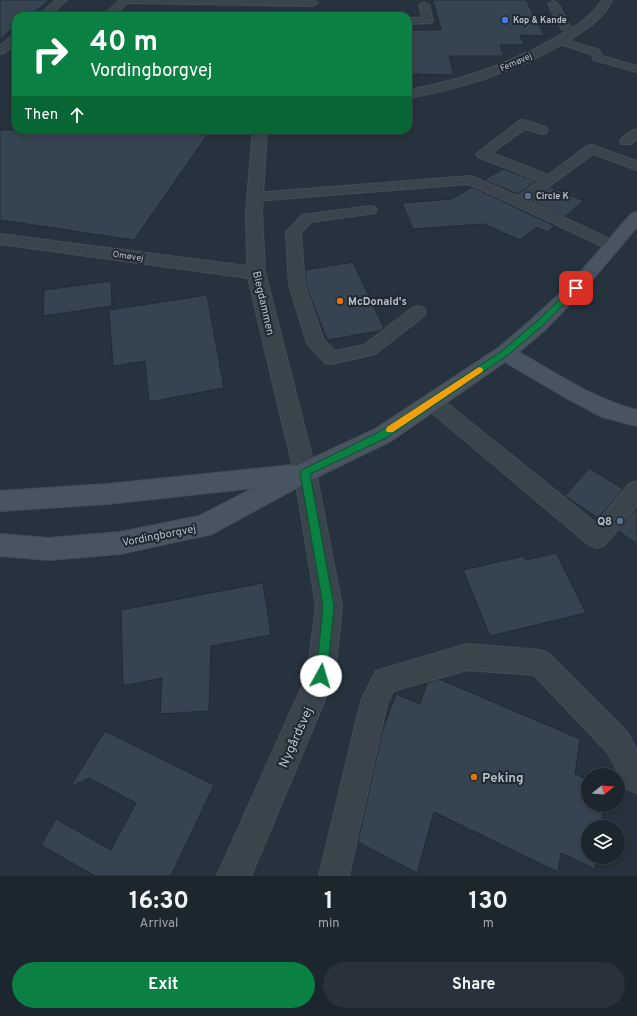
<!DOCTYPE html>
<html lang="en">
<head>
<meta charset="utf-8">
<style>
	:root { --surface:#1c262e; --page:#29323a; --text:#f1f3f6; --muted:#a0a5aa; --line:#3a434a; --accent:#0b8043 }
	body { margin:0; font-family:Overpass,sans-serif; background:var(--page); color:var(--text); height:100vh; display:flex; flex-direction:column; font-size:15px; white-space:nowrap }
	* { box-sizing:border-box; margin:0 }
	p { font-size:13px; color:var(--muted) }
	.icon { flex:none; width:22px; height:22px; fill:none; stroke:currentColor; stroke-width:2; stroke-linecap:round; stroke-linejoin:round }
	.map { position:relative; height:876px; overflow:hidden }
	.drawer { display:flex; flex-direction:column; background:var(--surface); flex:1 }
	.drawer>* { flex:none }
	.guide { position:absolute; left:12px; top:12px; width:400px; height:122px; border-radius:12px; box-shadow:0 2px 6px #0003,0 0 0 1px var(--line); background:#0b8043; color:#fff; overflow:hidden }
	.needle { width:26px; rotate:73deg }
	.buttons { position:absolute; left:581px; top:768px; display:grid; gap:8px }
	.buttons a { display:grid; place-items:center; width:44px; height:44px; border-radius:50%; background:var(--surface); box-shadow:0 2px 6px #0003,0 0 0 1px var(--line); font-size:20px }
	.pin { position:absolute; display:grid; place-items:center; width:34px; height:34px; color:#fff; margin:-17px; border-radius:8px; box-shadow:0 2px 6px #0006 }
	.me { position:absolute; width:44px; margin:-22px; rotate:6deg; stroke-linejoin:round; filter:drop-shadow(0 0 3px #0008) }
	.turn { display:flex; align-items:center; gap:14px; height:84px; padding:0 12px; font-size:18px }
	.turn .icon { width:52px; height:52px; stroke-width:2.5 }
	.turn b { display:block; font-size:28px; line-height:34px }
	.then { display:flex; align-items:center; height:38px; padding:0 12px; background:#0003; gap:8px; font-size:15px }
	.eta { display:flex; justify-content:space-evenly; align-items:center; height:68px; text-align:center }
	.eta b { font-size:24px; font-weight:700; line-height:28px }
	.primary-button { display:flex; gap:8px; margin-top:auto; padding:8px 12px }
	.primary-button a { flex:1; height:46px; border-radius:24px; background:var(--accent); color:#fff; font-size:16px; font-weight:700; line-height:46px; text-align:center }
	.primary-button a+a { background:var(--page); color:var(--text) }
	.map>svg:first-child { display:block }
	.building { fill:#364451; stroke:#212b34 }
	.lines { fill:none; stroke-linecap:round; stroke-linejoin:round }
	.lane-casing { stroke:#434d56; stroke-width:2 }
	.street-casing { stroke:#434d56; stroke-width:2 }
	.secondary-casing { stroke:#434d56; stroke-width:2 }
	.lane { fill:#3a444d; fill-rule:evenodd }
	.street { fill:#3a444d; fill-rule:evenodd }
	.secondary { fill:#485460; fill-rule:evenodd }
	.route { fill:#0b8043; stroke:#07532c }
	.slow { fill:#f59e0b }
	.shop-dot { fill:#3f7fe0; stroke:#1f2932; stroke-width:1.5 }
	.service-dot { fill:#5c6f8a; stroke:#1f2932; stroke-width:1.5 }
	.food-dot { fill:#e8710a; stroke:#1f2932; stroke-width:1.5 }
	.labels { text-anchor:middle; stroke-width:4; stroke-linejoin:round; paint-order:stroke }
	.far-poi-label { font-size:9px; font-weight:bold; fill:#b6bfc8; stroke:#1f2932; text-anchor:start }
	.far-street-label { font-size:9px; fill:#b6bfc8; stroke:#1f2932 }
	.poi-label { font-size:11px; font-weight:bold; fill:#b6bfc8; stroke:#1f2932; text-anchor:start }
	.street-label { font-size:11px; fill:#b6bfc8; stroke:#1f2932 }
	.near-street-label { font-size:13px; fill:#b6bfc8; stroke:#1f2932 }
	.near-poi-label { font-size:13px; font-weight:bold; fill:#b6bfc8; stroke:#1f2932; text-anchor:start }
</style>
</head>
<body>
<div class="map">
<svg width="637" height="876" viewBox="0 0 637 876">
	<rect width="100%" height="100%" fill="#26323d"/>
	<g class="building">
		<path d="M0,0h50l-21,16h-13v10l-16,13z"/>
		<path d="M433,0h93l19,36 -25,-1 4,10h-24l4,11h-55l5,19 -46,-1v-44h33z"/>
		<path d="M0,130h176l32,4 -74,106 -134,-20z"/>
		<path d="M503,169l33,12 -18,13 -34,-14z"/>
		<path d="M472,187l83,39 -8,6 -10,-5 -17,13 -36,-16 -71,5 -11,-26 50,-4z"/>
		<path d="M550,187l34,14 -19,16 -33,-16z"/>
		<path d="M353,262l31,66 -5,3 -52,9 -21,-55 -1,-15z"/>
		<path d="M111,281l1,25 -69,10 1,-26z"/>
		<path d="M207,295l17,93 -75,14 -4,-41 -32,5 -4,-56z"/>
		<path d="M589,468l34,21 -25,29 -33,-22z"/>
		<path d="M637,508v36l-19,-13z"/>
		<path d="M556,553l30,60 -96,23 -27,-66 61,-14 2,4z"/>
		<path d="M263,583l8,52 -60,11 -2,65 -49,3 2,-36 -39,8 -2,-76z"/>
		<path d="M439,679l141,60 -5,35 13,6v25h16l-3,22h-13v30h9l-2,12 -34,-16 -3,19 -124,-60 -17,61 -59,-31 24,-110 14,-38 24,10 7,-21z"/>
		<path d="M105,731l109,54 -43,91h-76l-54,-31 15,-26 55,31 25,-47 -47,-25 -19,9z"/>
	</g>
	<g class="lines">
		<defs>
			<g id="lane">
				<path d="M56,0h11l-18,16h-11z"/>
				<path d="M120,0h193l5,3 -5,3 -186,-3 -13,13h-11z"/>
				<path d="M553,1c9,3 11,19 17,25 3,3 6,4 8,7l-1,2c-16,4 -23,-21 -29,-31z"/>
				<path d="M424,2l5,3 4,16 -2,2 -23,1v-6h14l-3,-13z"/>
				<path d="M16,35v8l-12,10 -4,1v-8l12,-10z"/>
				<path d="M561,38l38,12 3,6 35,10v6l-43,-12 -3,-6 -34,-11 -1,-2 1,-2z"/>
				<path d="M523,120l23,7 2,3 -2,3 -4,1 -17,-5 -33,24 56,22 39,-29 5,-1 45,16v9l-44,-16 -64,47 89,42 3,3 -3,3 -5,2 -5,-2 -139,-65 -214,17 -5,-1 -2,-3 2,-3 5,-1 216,-17 47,20 21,-15 -61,-24 -2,-3 43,-33z"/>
				<path d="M637,129v10l-6,5h-10l-1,-3c3,-5 11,-10 17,-12z"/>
				<path d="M370,206l5,1 2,3 -2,3 -64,9 -10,11 4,52 19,55 11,11 29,-6 48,-37 6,-2 6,2 2,4 -2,4 -49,38 -44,10 -6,-1 -18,-20 -18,-58 -3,-53 16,-17z"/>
				<path d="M432,395l7,2 157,126 33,-39 8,-3v25l-32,39 -8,3 -8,-3 -164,-138 -3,-5 3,-5z"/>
				<path d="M467,644l73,6 9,4 79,79 9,18v42l-10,-4 -19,-36 -74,-78 -67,-5 -74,21 -6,13 -38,172h-30l42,-175 15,-30z"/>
			</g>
			<g id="street">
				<path d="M602,0h10c-2,4 -4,9 -8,13 -11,13 -27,22 -41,31 -48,27 -101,45 -155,54v-8c52,-9 101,-26 147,-52 18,-10 36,-20 47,-38z"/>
				<path d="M253,130h14l-5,81 3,61 51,200 26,134 -7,70 -84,200h-34l90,-201 9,-69 -22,-134 -46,-194 -248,-34v-10l247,32 -1,-55z"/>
			</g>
			<path id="secondary" d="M637,212v15l-55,65 -37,38 -26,22c38,22 75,47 118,58v16l-35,-9 -41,-22 -56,-33 -114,79 -78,38 -101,55 -92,20 -71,6 -49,-4v-22l49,4 71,-6 79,-16 55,-28 -146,16 -108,7v-20l108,-7 184,-19 4,1 79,-37 123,-81 33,-28 39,-36 61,-70z"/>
		</defs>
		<use href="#lane" class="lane-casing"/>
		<use href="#street" class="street-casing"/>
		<use href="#secondary" class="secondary-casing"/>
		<use href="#lane" class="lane"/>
		<use href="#street" class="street"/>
		<use href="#secondary" class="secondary"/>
	</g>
	<path class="route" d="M576,286l3,2 -1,2 -37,37 -33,28 -122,83 -76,36 24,132 -7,70 -1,4 -5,2 -4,-2 -1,-4 7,-70 -23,-134 2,-2 77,-38 123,-81 33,-28 38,-36z"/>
	<path class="slow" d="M479,367l3,1 1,2 -1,2 -89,60h-6l-1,-2 1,-3z"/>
	<circle class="shop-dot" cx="505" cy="20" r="4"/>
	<g class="service-dot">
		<circle cx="528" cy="196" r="4"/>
		<circle cx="620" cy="521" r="4"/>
	</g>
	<g class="food-dot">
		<circle cx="340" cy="301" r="4"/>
		<circle cx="474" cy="777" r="4"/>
	</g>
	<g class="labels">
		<g class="far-poi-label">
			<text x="513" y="23">Kop &amp; Kande</text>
			<text x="536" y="199">Circle K</text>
		</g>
		<g class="far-street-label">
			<text transform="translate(516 62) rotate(-24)" y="3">Femøvej</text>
			<text transform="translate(128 256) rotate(8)" y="3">Omøvej</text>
		</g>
		<g class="poi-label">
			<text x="348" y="305">McDonald's</text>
			<text x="612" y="525" text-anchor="end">Q8</text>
		</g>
		<g class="street-label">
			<text transform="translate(264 303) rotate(77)" y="4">Blegdammen</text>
			<text transform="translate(159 535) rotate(-11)" y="4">Vordingborgvej</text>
		</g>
		<g class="near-street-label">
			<text transform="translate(295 737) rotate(-66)" y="5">Nygårdsvej</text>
		</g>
		<g class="near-poi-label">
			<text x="482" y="782">Peking</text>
		</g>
	</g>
</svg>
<div class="buttons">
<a><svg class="needle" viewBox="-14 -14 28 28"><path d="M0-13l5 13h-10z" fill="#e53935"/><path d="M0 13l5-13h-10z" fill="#a0a5aa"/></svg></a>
<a><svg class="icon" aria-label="layers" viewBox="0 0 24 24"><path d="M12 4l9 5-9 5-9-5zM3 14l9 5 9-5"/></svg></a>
</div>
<div class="pin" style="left:576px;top:288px;background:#d93025"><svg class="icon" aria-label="arrive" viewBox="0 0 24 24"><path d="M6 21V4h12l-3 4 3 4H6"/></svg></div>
<svg class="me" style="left:321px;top:676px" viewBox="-20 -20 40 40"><circle r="19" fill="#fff"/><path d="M0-13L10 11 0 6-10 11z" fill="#0b8043"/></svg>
<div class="guide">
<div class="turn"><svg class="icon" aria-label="right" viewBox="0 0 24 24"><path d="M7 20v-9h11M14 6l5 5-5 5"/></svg><div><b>40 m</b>Vordingborgvej</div></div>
<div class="then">Then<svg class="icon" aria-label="ahead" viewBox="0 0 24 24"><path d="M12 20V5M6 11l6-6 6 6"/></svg></div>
</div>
</div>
<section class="drawer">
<div class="eta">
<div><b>16:30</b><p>Arrival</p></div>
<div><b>1</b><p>min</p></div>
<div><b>130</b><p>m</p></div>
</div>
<div class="primary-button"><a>Exit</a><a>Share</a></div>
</section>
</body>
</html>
